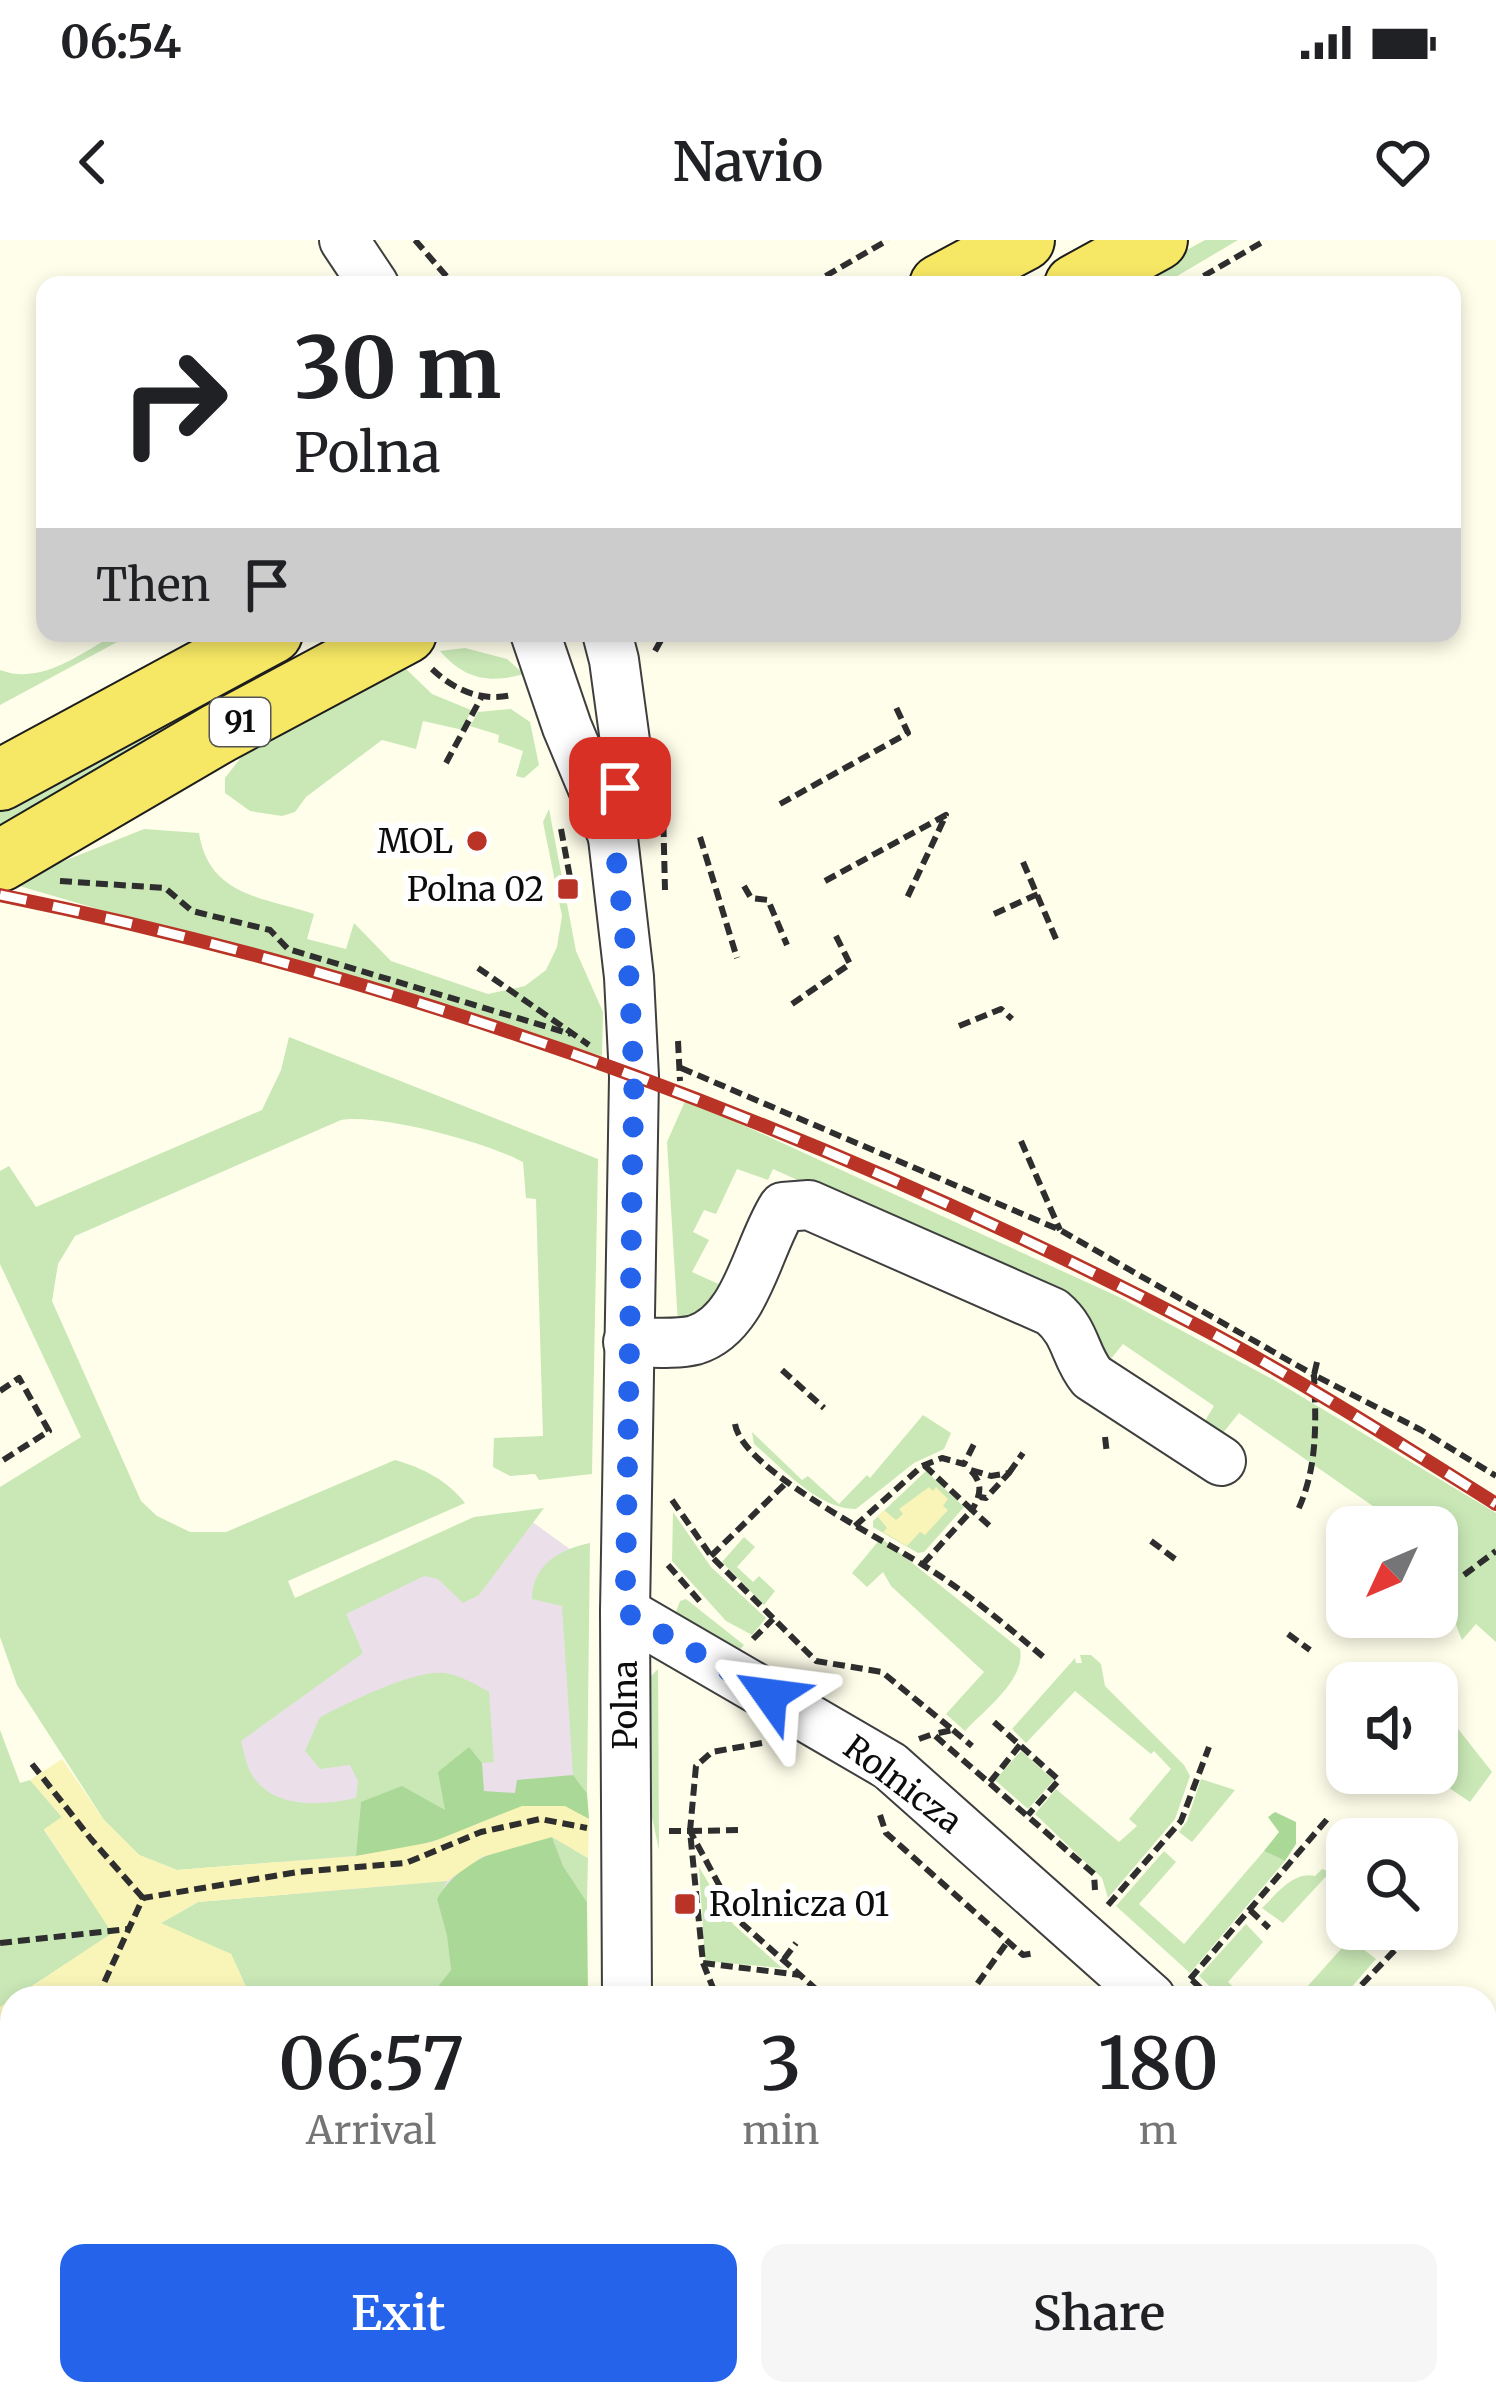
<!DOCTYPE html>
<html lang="en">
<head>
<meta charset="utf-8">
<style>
	:root { --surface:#fff; --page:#f6f6f6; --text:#202124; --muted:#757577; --accent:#2563eb }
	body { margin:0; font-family:Merriweather,serif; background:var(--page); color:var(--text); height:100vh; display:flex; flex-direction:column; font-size:45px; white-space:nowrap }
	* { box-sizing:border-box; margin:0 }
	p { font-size:39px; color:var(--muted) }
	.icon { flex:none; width:66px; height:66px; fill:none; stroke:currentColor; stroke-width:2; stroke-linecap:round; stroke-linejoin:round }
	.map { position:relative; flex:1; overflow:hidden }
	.side { position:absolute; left:0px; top:1746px; width:1497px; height:420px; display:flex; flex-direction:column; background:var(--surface); border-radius:36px 36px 0 0; box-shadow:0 6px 18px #0003 }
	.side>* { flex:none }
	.top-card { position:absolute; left:36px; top:36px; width:1425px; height:366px; border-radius:24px; box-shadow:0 6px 18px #0003; background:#fff; color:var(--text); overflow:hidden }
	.needle { width:78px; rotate:226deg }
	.controls { position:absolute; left:1326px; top:1266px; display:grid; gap:24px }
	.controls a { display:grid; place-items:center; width:132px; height:132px; border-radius:24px; background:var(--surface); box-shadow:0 6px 18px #0003; font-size:60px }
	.pin { position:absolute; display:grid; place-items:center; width:102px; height:102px; color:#fff; margin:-51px; border-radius:24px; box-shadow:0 6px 18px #0006 }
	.me { position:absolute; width:132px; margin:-66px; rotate:301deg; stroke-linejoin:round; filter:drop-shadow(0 0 9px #0008) }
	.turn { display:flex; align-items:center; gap:42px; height:252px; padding:0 60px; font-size:54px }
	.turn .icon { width:156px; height:156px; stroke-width:2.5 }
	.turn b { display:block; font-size:84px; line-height:102px }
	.then { display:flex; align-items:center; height:114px; padding:0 60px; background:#0003; gap:24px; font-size:45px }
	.eta { display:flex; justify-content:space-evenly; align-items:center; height:204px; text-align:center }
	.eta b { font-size:72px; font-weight:600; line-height:84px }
	.cta { display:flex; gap:24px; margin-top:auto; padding:24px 60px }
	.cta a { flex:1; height:138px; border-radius:24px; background:var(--accent); color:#fff; font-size:48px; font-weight:600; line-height:138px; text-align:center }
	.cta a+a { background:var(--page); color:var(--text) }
	.status { display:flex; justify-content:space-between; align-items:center; height:84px; padding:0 60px; background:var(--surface); direction:ltr }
	.status svg { height:33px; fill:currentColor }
	header { display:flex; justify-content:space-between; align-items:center; height:156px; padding:0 60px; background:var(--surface); font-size:54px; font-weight:600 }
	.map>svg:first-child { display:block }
	.industrial { fill:#ebe0ea }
	.green { fill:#c9e8b6 }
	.forest { fill:#aad896 }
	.sand { fill:#f9f4b8 }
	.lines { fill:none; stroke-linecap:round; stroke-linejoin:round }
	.minor-casing { stroke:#3f3f3f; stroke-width:52 }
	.major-casing { stroke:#1d1d1d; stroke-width:64 }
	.path { stroke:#2e2e2e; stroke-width:6; stroke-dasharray:12 6; stroke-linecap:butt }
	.minor { stroke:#fff; stroke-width:48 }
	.major { stroke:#f6e764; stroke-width:60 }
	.rail-casing { stroke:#b93427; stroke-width:14 }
	.rail { stroke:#fff; stroke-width:9; stroke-dasharray:27; stroke-linecap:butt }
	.route { stroke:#2563eb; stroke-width:21; stroke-dasharray:0 37.8 }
	.poi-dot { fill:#b93427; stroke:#fff; stroke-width:4.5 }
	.labels { text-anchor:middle; stroke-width:12; stroke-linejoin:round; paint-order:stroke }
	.shield { fill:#fff; stroke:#555; stroke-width:3 }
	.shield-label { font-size:30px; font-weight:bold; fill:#0c0c0c }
	.poi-label { font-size:33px; fill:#0c0c0c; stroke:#fff; text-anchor:end }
	.street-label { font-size:33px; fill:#0c0c0c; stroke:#fff }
</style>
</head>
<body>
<div class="status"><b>06:54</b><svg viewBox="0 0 49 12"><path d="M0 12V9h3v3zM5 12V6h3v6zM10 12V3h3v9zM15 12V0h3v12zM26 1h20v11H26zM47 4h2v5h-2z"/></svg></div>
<header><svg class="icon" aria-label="back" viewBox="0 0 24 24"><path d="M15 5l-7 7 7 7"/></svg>Navio<svg class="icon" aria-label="heart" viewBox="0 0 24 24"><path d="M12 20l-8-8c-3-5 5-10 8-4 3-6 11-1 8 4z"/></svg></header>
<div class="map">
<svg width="1496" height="2166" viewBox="0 0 1496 2166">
	<rect width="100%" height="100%" fill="#fffeeb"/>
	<path class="industrial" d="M531,1281l50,36 -10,441h-245l-120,-335z"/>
	<g class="green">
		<path d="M1205,0h33l-76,45h-39z"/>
		<path d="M118,393h16l-134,72v-35c42,16 82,-18 118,-37z"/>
		<path d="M465,408l42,11 17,15c-35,10 -60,5 -84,-23z"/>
		<path d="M404,427l28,27 39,16 -8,20 -40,-9 -7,28 -34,-9 -76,57 -11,15 -13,4 -32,-5 -25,-18v-15l21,-27z"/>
		<path d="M511,469l19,13 9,43 -15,13 -8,-2 7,-25 -25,-9 1,-7 -29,-9 8,-14z"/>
		<path d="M173,471l8,12 -75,40 -106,73v-31z"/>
		<path d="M549,569l27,142 27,61 -1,44 -593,-173 135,-54 55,4c10,63 63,64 115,81l-7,25 39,10 8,-26 37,38 97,33 37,-8 21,-16 11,-23 5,-31 -19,-94z"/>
		<path d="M289,797l309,122 -6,315 -53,6 -4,-6 -25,2 -17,-9 1,-29 49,-2 -7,-237 -10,-1 -3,-36c-34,-19 -144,-49 -182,-42l-266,116 -17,28 -6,37 89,200 16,15 33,16h36l169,-72c28,8 52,20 70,43l-177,78 7,17 179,-81 70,-9 -65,87 -16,8 -25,-24 -14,-3 -78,38 17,39 -122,88c3,11 6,28 13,37 23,32 70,27 102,20l2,-17 -8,-16 -30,4 -15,-18 15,-34c28,-14 94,-48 125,-44 17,3 30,11 44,19l5,70 -12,1 -13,-15 -23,63 -85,-9 -5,54 -179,14 -38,-15 -35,-35 -87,-135 -17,-48v-150l81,-50 -81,-173v-93l9,-5 27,41 226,-97 19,-40z"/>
		<path d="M686,859l433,198 155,83 222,133v129l-20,-18 -14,16c-11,-26 -17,-50 -4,-74l-21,-15v-24h-34l-164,-114 -21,26 -18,-10 14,-23 -91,-62 -18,22 -37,-65 -295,-132 -5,11 -31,-11 -21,45 -12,-4 -11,22 16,8 -17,32 31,14 -23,27 -22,11 -11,-182z"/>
		<path d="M923,1175l28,18 -7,16 -30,14 -58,46c-37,1 -75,-42 -102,-65l-2,-12 50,48 6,-4 31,28 28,-29 3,3z"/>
		<path d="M926,1231l38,36 -40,45 -6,1 -45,-26v-6z"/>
		<path d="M673,1272l38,55 55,51 -14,17 -26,-14 -54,-60z"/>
		<path d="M744,1297l11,10 -18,20 16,15 6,-6 16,15 -11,14 -42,-43z"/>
		<path d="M881,1298l139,111c6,31 -36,61 -55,82l-19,-17 38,-42 -93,-86 -8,-14 -16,15 -15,-14z"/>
		<path d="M590,1303l-3,250 -14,-18 -11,-169 -30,-7c0,-34 28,-50 58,-56z"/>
		<path d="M686,1359l58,46 -8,9 -60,-42 4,-11z"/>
		<path d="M1080,1415h11l10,9 4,22 79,79 6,11 -15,43 -67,79 -6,-20 -67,-64 21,-25 63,53 18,-16 -8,-7 42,-50 -17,-18 -3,3 -76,-63 -49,52 -14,-14 63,-71 1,5h6z"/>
		<path d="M658,1429l1,181 -15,-71 4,-100z"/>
		<path d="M1448,1476l44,56 -22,30 -43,-29h10v-41z"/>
		<path d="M0,1490l20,53 10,-3 32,37 -18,13 69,103 -113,74z"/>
		<path d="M1021,1511l33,29 -26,29 -33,-29z"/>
		<path d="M1201,1539l34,11 -43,52 -13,-10 8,-11z"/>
		<path d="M552,1597l36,21 -1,44 -24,-36z"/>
		<path d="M1164,1611l12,11 -37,42 45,40 80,-93 21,10 -95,112 -74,-67z"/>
		<path d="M699,1627l34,57 49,44 -77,-7z"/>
		<path d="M1322,1629l8,3 -47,51 -21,-15c15,-14 31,-37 53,-32z"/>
		<path d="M447,1641l-10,19 10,36 4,34 -22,28h-178l-20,-44 -72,-30 39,-22z"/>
		<path d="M1246,1684l17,18 -35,40 17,16h-23l-23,-22z"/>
		<path d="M1350,1699l26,20 -34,39h-45z"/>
		<path d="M12,2049v105h571l-3,12h-580v-111z"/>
		<path d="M1187,2154h123l12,12h-131z"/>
		<path d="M1403,2154h71l2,12h-84z"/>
	</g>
	<g class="forest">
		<path d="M469,1507l13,16 2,28 31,2 2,-13 56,-5 14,18 2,26c-62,-34 -100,7 -159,23 -24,7 -49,10 -74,14l5,-54 41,-16 43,24 -7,-38z"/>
		<path d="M1275,1572l21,10v22l-11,17 -21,-10 15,-19 -11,-15z"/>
		<path d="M552,1597l11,29 24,36 1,96h-159l22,-28 -4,-34 -10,-37c22,-40 72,-55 115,-62z"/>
	</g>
	<g class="sand">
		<path d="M929,1247l4,4 3,-4 12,12 -5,7 5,4 -23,25 -5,-3 -13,14 -24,-14 4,-4 -9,-11 6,-7 12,10 7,-6 -4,-5z"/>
		<path d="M62,1519l42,61 35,35 38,15 179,-14 76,-14 90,-36h43l24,13 -1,39 -36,-21 -70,20 -35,24 -249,21 -37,21 70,31 20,44h-237l98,-65 -68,-104 18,-12 -32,-37z"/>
		<path d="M12,1759v79l-12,37v-108z"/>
		<path d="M0,1893l12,1v181l-12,-9z"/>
	</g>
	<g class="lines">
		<defs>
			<g id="minor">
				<path d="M344,0l30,45"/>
				<path d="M535,393l32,94 45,107"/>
				<path d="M607,393l7,27 11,81 -12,97 16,139 5,100 -9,535 2,386"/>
				<path d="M628,1102c21,0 47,3 67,-2 52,-16 62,-93 88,-133l26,-2 243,107c25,21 22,43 40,65l129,84"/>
				<path d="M625,1372l265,154 261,232"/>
				<path d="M1485,2060l11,10"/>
				<path d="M623,2166l3,-12"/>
			</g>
			<g id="major">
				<path d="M940,45l84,-45"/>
				<path d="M1075,45l82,-45"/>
				<path d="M0,540l272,-147"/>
				<path d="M0,621l219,-128 187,-100"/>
			</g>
		</defs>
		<use href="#minor" class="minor-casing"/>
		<use href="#major" class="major-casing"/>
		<g class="path">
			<path d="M415,0l39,45"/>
			<path d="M810,45l78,-45"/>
			<path d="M1188,45l78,-45"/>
			<path d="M655,411l10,-18"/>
			<path d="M432,429c22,21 49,33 80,26"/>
			<path d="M446,523l35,-65"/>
			<path d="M780,564l128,-71 -14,-30"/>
			<path d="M663,567l2,83"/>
			<path d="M561,589l13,70"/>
			<path d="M700,597l37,121"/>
			<path d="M1023,622l33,77"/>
			<path d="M60,641l105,7 27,23 78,19 18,19 283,85"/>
			<path d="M825,641l121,-66 -39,83"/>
			<path d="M744,646l7,12 17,2 19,45"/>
			<path d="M994,674l44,-20"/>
			<path d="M478,728l111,77"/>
			<path d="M792,764l58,-40 -16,-32"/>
			<path d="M959,786l42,-17 11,10"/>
			<path d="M678,801l2,40"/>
			<path d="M681,828l379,162 254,145c2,47 4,91 -16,135"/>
			<path d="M1021,901l39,89"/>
			<path d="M1317,1122l-3,13 107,55 75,46"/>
			<path d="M782,1130l42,38"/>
			<path d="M0,1151l19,-13 30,53 -49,31"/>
			<path d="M735,1184c7,46 148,115 188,141 45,28 84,61 124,95"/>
			<path d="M1105,1197l2,17"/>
			<path d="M971,1230l20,6 18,-3 -23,25 -6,-1"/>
			<path d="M971,1231c13,13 9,25 1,39l19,17"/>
			<path d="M1009,1233l14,-20"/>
			<path d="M672,1260l39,56 105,105 66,11 71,58 -19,4"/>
			<path d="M855,1286l67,-60 20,-8 22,6 11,-22"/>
			<path d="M1151,1301l28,21"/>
			<path d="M711,1316l76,-74"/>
			<path d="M923,1324l49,-54 -48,-45"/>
			<path d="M668,1325l35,40"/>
			<path d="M1464,1335l32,-24"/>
			<path d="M1288,1394l22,16"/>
			<path d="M753,1399l20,-20"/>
			<path d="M994,1482l65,58 -31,35"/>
			<path d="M953,1490l19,16"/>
			<path d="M919,1499l14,-5 161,140 1,16"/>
			<path d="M762,1503l-50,9 -16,14 -6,65 13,132 97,12"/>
			<path d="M32,1524l59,75 52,59"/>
			<path d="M990,1542l30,-37"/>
			<path d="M880,1575l6,18 137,122 12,-2"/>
			<path d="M669,1591h21l48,89 88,78"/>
			<path d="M690,1591l50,-1"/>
			<path d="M1108,1665l73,-84 28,-74"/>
			<path d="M1250,1670l19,18"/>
			<path d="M0,1703l128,-14"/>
			<path d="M784,1719l12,-16"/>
			<path d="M703,1723l14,35"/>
			<path d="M1190,1739l139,-162"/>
			<path d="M1192,1740l19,18"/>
			<path d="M97,1758l46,-100 155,-26 108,-9 75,-31 59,-13 47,9"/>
			<path d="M967,1758l41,-57"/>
			<path d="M1349,1758l66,-69"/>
			<path d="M0,2079l12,-42"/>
			<path d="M731,2154v12"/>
			<path d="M1057,2154l1,12"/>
			<path d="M1072,2154l10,12"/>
			<path d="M1315,2154l12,12"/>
			<path d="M1477,2154l2,12"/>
			<path d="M861,2166l1,-12"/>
		</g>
		<use href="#minor" class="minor"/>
		<use href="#major" class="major"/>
		<defs>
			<path id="rail" d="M0,655c419,85 822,235 1200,432 102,54 199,116 296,177"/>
		</defs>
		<use href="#rail" class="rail-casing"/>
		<use href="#rail" class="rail"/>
	</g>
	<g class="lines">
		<path class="route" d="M620,548l-6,50 15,139 5,100 -9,535 145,83"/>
	</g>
	<g class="poi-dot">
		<circle cx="477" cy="601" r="12"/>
		<rect x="556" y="637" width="24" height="24" rx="6"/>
		<rect x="673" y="1652" width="24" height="24" rx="6"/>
	</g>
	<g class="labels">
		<rect class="shield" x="210" y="458" width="60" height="48" rx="9"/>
		<g class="shield-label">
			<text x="240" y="492">91</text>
		</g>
		<g class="poi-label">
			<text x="453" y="613">MOL</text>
			<text x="544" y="661">Polna 02</text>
			<text x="709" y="1676" text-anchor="start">Rolnicza 01</text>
		</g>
		<g class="street-label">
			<text transform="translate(625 1465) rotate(-90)" y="12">Polna</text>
			<text transform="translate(903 1544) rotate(37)" y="12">Rolnicza</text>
		</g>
	</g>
</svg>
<div class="controls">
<a><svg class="needle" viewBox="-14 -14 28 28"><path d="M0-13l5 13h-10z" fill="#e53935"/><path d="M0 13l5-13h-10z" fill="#757577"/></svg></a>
<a><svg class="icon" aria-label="sound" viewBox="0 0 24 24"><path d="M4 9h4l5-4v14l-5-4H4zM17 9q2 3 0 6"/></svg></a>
<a><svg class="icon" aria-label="search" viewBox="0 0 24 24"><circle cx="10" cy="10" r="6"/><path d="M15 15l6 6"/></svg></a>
</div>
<div class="pin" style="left:620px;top:548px;background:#d93025"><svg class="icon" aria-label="arrive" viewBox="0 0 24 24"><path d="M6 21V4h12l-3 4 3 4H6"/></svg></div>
<svg class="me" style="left:770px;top:1455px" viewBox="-20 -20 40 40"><path d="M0-17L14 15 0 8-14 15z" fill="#2563eb" stroke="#fff" stroke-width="4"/></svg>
<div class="top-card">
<div class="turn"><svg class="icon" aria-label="right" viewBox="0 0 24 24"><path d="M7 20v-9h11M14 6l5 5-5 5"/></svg><div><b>30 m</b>Polna</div></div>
<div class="then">Then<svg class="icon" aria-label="arrive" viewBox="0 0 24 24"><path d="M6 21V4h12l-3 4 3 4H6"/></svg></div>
</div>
<section class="side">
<div class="eta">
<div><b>06:57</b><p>Arrival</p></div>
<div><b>3</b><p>min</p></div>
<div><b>180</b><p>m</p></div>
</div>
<div class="cta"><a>Exit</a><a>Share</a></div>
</section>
</div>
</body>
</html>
